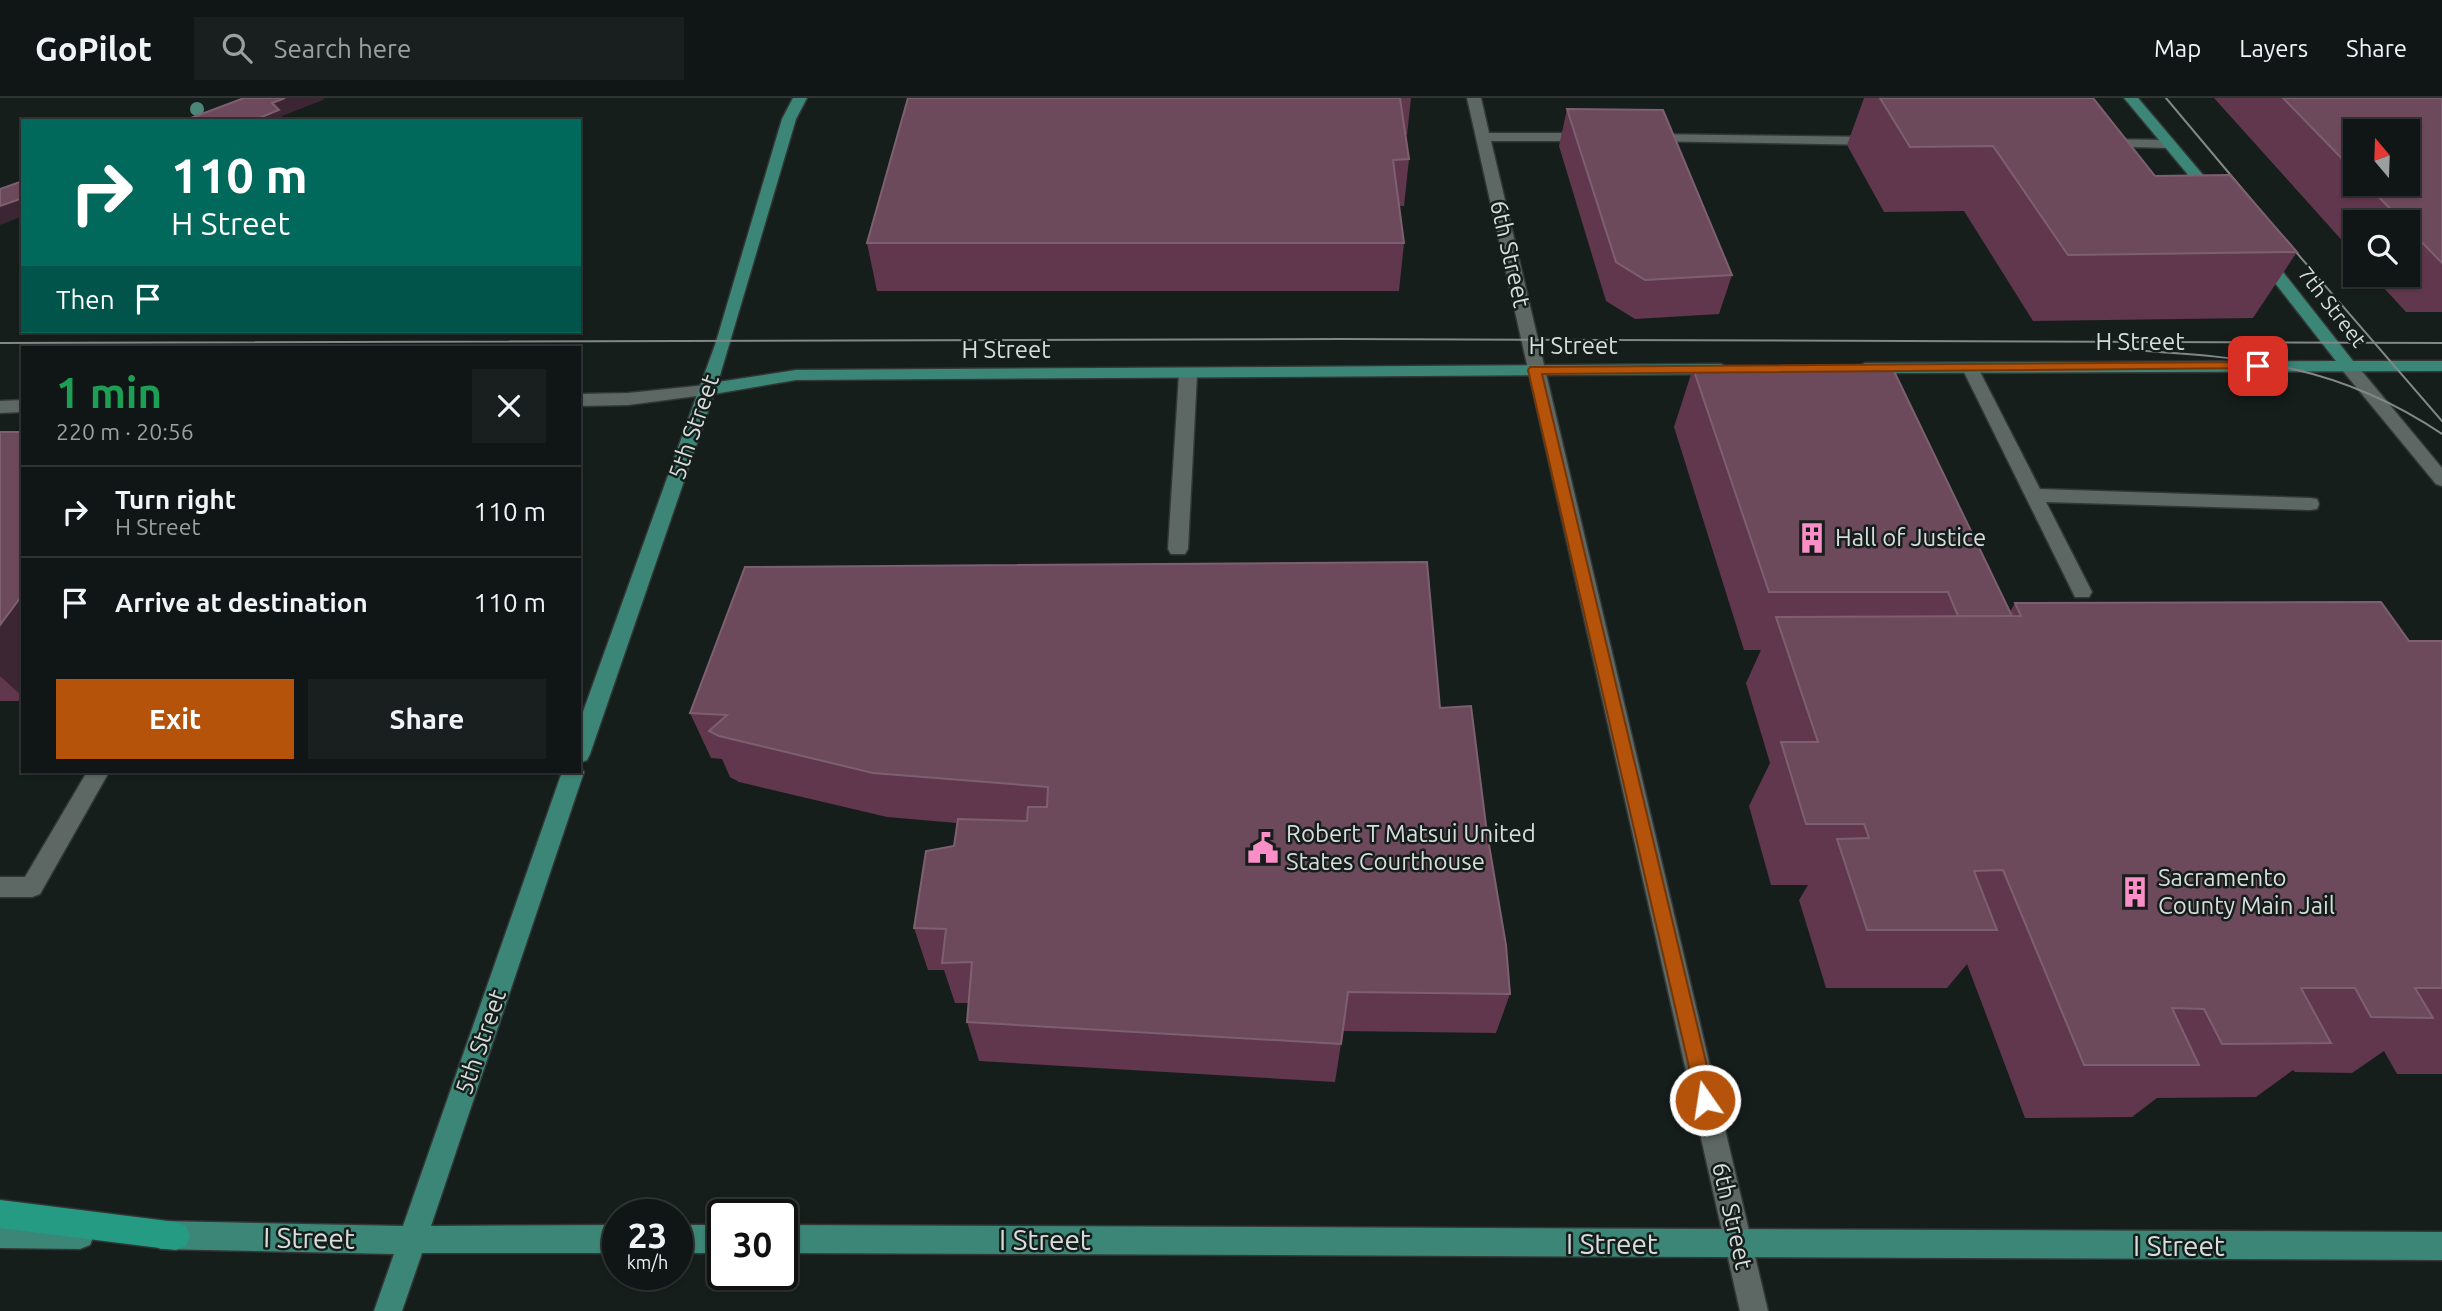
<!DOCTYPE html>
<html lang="en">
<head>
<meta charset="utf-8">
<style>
	:root { --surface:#101615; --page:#191f1e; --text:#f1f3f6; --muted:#9c9fa0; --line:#303534; --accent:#b45309 }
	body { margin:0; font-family:Ubuntu,sans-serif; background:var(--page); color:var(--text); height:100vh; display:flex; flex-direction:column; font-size:26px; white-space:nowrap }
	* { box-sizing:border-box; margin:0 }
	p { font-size:23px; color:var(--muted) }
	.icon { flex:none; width:38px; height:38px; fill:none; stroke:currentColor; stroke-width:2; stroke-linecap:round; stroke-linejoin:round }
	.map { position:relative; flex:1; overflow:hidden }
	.side { position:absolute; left:21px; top:248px; width:560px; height:427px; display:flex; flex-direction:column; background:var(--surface); border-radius:0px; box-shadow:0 2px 5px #0004,0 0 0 2px var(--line) }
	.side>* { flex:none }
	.top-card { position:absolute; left:21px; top:21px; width:560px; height:214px; border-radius:0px; box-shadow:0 2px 5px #0004,0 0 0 2px var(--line); background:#00695c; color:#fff; overflow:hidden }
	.needle { width:46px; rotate:341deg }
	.fabs { position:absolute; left:2343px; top:21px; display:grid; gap:14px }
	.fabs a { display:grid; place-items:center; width:77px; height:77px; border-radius:0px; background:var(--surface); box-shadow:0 2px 5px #0004,0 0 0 2px var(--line); font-size:35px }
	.speed { position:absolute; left:602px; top:1101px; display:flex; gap:14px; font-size:35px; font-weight:700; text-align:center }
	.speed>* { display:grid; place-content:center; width:91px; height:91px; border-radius:50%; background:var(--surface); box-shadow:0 2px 5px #0004,0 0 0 2px var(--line); line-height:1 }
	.speed small { font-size:18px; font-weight:400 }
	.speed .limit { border:4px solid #111; border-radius:10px; background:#fff; color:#111 }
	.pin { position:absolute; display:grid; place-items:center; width:60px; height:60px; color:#fff; margin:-30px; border-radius:14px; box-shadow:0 4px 10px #0006 }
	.me { position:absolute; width:77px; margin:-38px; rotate:347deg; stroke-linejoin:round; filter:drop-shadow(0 0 5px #0008) }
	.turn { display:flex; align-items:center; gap:24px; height:147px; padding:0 35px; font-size:32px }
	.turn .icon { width:91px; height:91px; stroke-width:2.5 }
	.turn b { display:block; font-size:49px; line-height:60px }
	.then { display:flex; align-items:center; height:66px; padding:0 35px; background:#0003; gap:14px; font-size:26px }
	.round { display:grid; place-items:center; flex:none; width:74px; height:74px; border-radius:0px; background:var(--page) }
	.headline { display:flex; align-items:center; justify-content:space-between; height:119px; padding:0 35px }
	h1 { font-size:42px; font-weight:600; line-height:52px; color:#1e9e55 }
	.primary-button { display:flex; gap:14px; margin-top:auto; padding:14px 35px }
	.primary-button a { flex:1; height:80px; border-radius:0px; background:var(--accent); color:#fff; font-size:28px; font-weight:600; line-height:80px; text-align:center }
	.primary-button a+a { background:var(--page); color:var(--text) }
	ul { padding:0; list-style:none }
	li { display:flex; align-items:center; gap:21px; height:91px; padding:0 35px; border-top:2px solid var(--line) }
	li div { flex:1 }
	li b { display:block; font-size:26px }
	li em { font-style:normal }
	header { display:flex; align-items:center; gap:42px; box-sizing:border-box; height:98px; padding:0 35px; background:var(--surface); border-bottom:2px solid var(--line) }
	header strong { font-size:33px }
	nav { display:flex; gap:38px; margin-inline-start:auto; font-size:24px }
	.search { width:490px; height:63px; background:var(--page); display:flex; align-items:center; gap:18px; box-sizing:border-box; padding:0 24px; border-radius:0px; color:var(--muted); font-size:26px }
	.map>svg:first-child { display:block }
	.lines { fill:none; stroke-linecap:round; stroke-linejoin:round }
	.minor-casing { stroke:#323736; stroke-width:3 }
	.major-casing { stroke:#323736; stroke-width:3 }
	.highway-casing { stroke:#323736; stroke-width:3 }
	.minor { fill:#5d6764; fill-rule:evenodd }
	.major { fill:#3c8677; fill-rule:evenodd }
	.highway { fill:#269b84; fill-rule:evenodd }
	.tram { stroke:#818886; stroke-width:2 }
	.tree { fill:#4b8779 }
	.wall { fill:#60374d; fill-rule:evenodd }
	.shaded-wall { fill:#3d2633 }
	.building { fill:#6d495c; stroke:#7d6070; stroke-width:2 }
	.route { fill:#b45309; stroke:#753606; stroke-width:2 }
	.labels { text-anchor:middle; stroke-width:5; stroke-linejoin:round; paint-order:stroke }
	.far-street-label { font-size:21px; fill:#d7dddb; stroke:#161e1c }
	.street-label { font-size:24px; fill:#d7dddb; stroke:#161e1c }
	.poi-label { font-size:24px; fill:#d7dddb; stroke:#161e1c; text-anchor:start }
	.near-street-label { font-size:28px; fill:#d7dddb; stroke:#161e1c }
</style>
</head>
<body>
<header>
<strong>GoPilot</strong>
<div class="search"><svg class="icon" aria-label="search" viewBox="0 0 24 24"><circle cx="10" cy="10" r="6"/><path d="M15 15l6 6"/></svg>Search here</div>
<nav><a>Map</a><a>Layers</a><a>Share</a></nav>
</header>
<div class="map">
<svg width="2442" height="1213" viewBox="0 0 2442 1213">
	<rect width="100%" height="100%" fill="#161e1c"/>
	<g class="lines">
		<defs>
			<g id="minor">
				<path d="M1467,0h14l8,35h101l7,4 -7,4h-99l277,1170h-28z"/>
				<path d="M1647,36l230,3 7,4 -7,4 -235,-4v-6z"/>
				<path d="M2102,41l66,1 7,4 -7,4 -71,-2 -2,-3z"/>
				<path d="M2349,264l6,1 87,105v18l-6,-2 -93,-113 -2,-4 2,-4z"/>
				<path d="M1970,265l8,5 62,121 270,9 7,1 2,5 -2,5 -7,1 -264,-8 46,90 -3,5h-14l-113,-229z"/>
				<path d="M1188,271l9,5 -9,175 -3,5h-14l-3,-5 11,-175z"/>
				<path d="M706,287l6,1 3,4 -3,4 -84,11 -49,1v-12l49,-1z"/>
				<path d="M23,302v12l-23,1v-12z"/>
				<path d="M87,674h22l-69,122 -8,3h-32v-20h25z"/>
			</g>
			<g id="major">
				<path d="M793,0h14l-11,21 -78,263 78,-12 925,-6 8,5 -8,5 -925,6 -82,14 -124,360 -3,6 -8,3v-40l137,-381 66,-223z"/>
				<path d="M2124,0h14l82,97 2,3 -2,3h-10z"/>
				<path d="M2262,153l6,2 85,108h89v10l-577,2 -8,-5 8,-5 471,-2 -82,-105z"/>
				<path d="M579,667l5,7 -153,454 187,-1v28h-196l-20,58h-28l20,-57 -233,-5 -10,-4 -4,-10 4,-10 10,-4 242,5 159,-454h17z"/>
				<path d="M0,1122l80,1 10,4 4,10 -4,10 -10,4 -80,-1z"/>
				<rect x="677" y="1127" width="46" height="28"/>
				<path d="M782,1127l1660,7v28l-1660,-7z"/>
			</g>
			<path id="highway" d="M0,1102l176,22 10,4 4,10 -4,10 -10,4 -176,-22z"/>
		</defs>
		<use href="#minor" class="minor-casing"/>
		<use href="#major" class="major-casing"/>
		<use href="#highway" class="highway-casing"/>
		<use href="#minor" class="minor"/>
		<use href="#major" class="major"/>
		<use href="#highway" class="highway"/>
		<g class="tram">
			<path d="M2166,0l99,118"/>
			<path d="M2283,139l159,184"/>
			<path d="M0,245l1342,-4 1100,4"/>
			<path d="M2128,252c120,7 212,15 314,84"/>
		</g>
	</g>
	<circle class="tree" cx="197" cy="11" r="7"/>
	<g class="wall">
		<path d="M908,0h503l-4,37h-1l3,24 -5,47h-5l5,37 -5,48h-522l-10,-48z"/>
		<path d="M1864,0h229l62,78 142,76 -44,66 -220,3 -69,-110 -80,1 -37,-67z"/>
		<path d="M2214,0h228v214h-36l-34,-37h36v-53h-52v34zM2356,33l52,53h-52z"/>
		<path d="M1567,11l165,166 -13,39 -84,5 -29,-18 -47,-155z"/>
		<path d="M1693,270l317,244 5,-9 394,38h33v433h-45l-13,-23 -32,22 -57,-1 -2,-2 -37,27 -99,1 -25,19 -107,1 -58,-154 -20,24h-121l-27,-88 9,-15h-37l-22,-79 21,-43 -24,-80 15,-33h-17l-70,-223z"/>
		<rect x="0" y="334" width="23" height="269"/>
		<path d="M1440,610l47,125 23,161 -14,39 -153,-2 -8,51 -356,-21 -12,-39 2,-19h-14l-11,-33h-16l-14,-42 40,-82 3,-23 -70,-6 -148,-35 -9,-5 -8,-18 -11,-1 -21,-45z"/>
	</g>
	<g class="shaded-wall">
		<path d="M285,0h40l-2,2 -41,16 3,5h-33l20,-18z"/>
		<path d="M23,100v18l-23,9v-19z"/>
		<path d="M23,496v103l-23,-21v-51z"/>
	</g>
	<g class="building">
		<path d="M244,0h41l-13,5 7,7 -27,11h-69z"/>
		<path d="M908,0h492l9,61 -16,1 11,83h-537z"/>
		<path d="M1880,0h213l62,78 75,-1 67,77 -229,3 -75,-109 -83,1z"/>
		<path d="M2283,0h159v165l-34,-35v-6h-5l-37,-38h42v-53h-52v42z"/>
		<path d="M1567,11l96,1 69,165 -87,5 -29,-18z"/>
		<path d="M23,83v17l-23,8v-17z"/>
		<path d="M1892,269l120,249h-54l-10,-24h-179l-76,-224z"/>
		<path d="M0,334h23v162l-23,31z"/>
		<path d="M1427,464l13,146 31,-2 16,127 19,112 4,49 -162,-2 -7,52 -374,-22 5,-60 -30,1 4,-34 -32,-1 12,-77 28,-5 4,-27 69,2 1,-14h19l1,-20 -175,-14 -154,-37 -10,-5 18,-16 -37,-2 55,-146z"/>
		<path d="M2381,504l28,39h33v347h-27l18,30 -62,-1 -16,-29h-54l30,55 -109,1 -18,-35 -32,-1 27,57h-115l-81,-195 -29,1 23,59h-130l-30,-91 32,-1 -5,-14h-58l-25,-82h37l-42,-125 245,-1 -6,-13z"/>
	</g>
	<path class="route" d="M2258,264l4,1v5l-720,6 173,726 -3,6 -7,3 -7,-3 -170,-736 2,-3z"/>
	<defs>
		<symbol id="building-bare" viewBox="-9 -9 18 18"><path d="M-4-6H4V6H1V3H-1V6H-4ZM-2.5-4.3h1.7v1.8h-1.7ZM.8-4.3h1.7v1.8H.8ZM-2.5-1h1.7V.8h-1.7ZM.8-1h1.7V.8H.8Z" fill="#fa8fc7" stroke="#161e1c" stroke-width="2.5" paint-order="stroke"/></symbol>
		<symbol id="civic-bare" viewBox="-9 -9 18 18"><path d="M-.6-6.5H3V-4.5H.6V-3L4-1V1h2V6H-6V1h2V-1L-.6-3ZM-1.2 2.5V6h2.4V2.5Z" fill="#fa8fc7" stroke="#161e1c" stroke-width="2.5" paint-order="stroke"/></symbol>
	</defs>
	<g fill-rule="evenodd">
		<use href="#building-bare" x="1790" y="418" width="44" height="44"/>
		<use href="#civic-bare" x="1241" y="728" width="44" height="44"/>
		<use href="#building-bare" x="2113" y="772" width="44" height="44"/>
	</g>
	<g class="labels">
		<g class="far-street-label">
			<text transform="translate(2332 209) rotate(52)" y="7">7th Street</text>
		</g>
		<g class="street-label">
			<text transform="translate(1510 156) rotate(77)" y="8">6th Street</text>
			<text x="2140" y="252">H Street</text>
			<text x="1573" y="256">H Street</text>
			<text x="1006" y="260">H Street</text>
			<text transform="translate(694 329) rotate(-71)" y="8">5th Street</text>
			<text transform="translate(481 944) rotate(-71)" y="8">5th Street</text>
			<text transform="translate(1732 1118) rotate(77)" y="8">6th Street</text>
		</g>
		<g class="poi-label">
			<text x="1835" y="448">Hall of Justice</text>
			<text x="1286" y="744">Robert T Matsui United<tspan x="1286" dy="28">States Courthouse</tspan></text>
			<text x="2158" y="788">Sacramento<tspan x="2158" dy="28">County Main Jail</tspan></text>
		</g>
		<g class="near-street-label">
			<text transform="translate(309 1140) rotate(1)" y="10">I Street</text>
			<text x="1045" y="1152">I Street</text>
			<text x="1612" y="1156">I Street</text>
			<text x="2179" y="1158">I Street</text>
		</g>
	</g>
</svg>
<div class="fabs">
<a><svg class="needle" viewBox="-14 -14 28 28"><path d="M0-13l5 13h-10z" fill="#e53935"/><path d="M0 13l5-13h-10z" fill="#9c9fa0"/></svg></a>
<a><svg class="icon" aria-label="search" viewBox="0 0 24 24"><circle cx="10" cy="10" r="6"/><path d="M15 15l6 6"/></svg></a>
</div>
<div class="speed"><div>23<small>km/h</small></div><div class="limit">30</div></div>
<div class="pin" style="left:2258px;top:268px;background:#d93025"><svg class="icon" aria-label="arrive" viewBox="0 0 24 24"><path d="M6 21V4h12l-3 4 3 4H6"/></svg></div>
<svg class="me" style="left:1705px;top:1002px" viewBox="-20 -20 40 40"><circle r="17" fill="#b45309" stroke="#fff" stroke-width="3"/><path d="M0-11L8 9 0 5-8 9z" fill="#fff"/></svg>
<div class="top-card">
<div class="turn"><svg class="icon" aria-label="right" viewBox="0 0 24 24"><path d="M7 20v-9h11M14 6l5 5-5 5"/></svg><div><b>110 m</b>H Street</div></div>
<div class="then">Then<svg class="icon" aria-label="arrive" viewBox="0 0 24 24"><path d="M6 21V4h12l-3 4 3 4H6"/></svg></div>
</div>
<section class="side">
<div class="headline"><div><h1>1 min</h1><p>220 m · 20:56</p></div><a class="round"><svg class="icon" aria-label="close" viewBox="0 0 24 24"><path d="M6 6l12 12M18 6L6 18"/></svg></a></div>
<ul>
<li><svg class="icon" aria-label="right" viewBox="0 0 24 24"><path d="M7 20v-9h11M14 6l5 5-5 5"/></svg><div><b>Turn right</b><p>H Street</p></div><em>110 m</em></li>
<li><svg class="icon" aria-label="arrive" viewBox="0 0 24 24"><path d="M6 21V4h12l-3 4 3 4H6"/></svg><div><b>Arrive at destination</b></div><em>110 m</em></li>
</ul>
<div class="primary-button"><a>Exit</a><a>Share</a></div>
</section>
</div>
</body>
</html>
